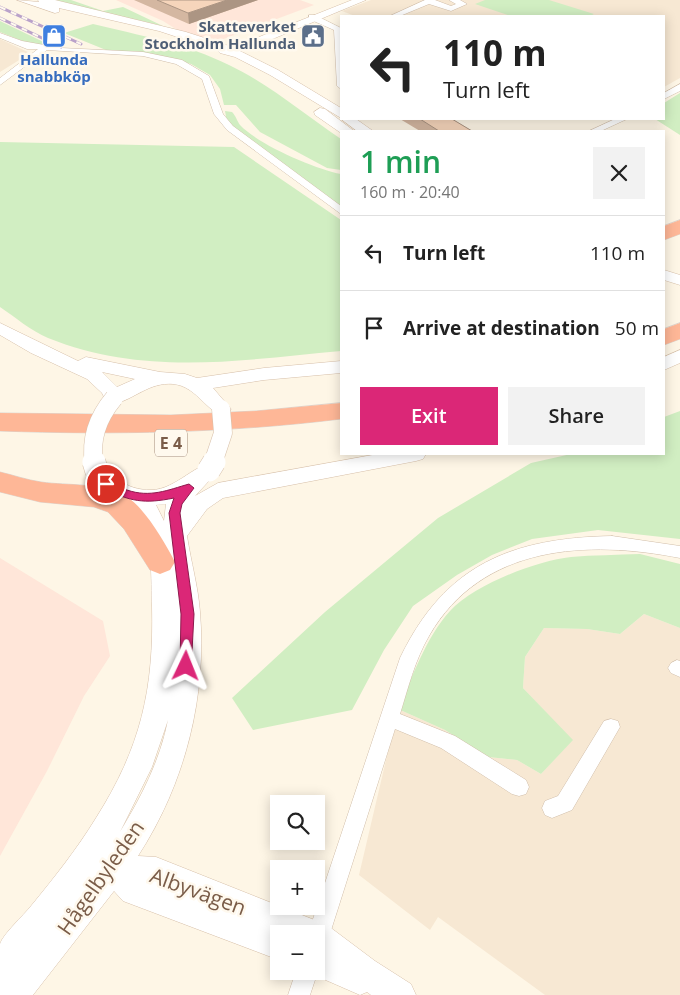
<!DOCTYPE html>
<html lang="en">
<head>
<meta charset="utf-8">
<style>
	:root { --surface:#fff; --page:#f2f2f2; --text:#222; --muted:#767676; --line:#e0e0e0; --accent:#db2777 }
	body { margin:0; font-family:"Open Sans",sans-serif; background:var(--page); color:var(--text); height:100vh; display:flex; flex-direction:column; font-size:19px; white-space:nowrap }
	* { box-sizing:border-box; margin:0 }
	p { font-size:16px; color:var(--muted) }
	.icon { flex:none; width:28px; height:28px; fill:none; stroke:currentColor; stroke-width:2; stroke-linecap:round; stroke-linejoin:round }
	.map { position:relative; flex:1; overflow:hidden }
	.side { position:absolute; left:340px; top:130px; width:325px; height:325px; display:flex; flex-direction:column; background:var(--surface); border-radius:0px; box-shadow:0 2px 12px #0003 }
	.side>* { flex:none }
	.banner { position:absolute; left:340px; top:15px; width:325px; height:105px; border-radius:0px; box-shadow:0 2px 12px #0003; background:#fff; color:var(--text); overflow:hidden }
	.fabs { position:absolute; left:270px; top:795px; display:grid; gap:10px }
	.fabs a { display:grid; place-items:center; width:55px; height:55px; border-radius:0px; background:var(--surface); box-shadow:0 2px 12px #0003; font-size:25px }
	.pin { position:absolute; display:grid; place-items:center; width:42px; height:42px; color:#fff; margin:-21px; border:2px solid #fff; border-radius:50%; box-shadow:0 1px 5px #0007 }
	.me { position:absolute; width:55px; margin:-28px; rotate:2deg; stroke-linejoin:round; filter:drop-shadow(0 0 4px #0008) }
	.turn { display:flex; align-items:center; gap:18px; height:105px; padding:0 20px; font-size:22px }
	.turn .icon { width:65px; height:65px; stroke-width:2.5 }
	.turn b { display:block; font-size:35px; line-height:42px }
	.round { display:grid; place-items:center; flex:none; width:52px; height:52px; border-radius:0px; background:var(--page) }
	.head { display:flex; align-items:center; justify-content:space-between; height:85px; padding:0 20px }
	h1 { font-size:30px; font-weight:600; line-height:38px; color:#1e9e55 }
	.primary-button { display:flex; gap:10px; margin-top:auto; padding:10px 20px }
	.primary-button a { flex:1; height:58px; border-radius:0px; background:var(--accent); color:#fff; font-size:20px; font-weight:600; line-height:58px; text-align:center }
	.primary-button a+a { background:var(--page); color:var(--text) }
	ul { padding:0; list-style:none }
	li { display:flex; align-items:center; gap:15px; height:75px; padding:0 20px; border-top:1px solid var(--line) }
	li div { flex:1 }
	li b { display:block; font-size:19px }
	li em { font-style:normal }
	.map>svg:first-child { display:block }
	.residential { fill:#f7e8d3 }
	.commercial { fill:#ffe6d9 }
	.green { fill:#d1eec2 }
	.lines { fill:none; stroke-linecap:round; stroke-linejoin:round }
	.street-casing { stroke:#d1beaa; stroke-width:1 }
	.secondary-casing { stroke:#d7c0aa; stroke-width:1 }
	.highway-casing { stroke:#dcd5cf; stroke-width:1 }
	.street { fill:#fff; fill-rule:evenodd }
	.secondary { fill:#fff; fill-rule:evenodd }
	.highway { fill:#feb797; fill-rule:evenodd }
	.rail-casing { stroke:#baa2ca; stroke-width:3 }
	.rail { stroke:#fff9ee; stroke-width:2; stroke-dasharray:6; stroke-linecap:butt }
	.secondary-bridge-far1-casing { stroke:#d7c0aa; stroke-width:19; stroke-linecap:butt }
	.secondary-bridge-casing { stroke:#d7c0aa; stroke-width:24; stroke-linecap:butt }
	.secondary-bridge-far1 { stroke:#fff; stroke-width:18 }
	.secondary-bridge { stroke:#fff; stroke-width:23 }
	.wall { fill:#d4b7a1 }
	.shaded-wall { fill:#ac9583 }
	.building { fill:#f6d5bb; stroke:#ac9583 }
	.route { fill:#db2777; stroke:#8e194d }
	.labels { text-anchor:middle; stroke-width:5; stroke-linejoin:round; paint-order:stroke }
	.far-service-label { font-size:15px; font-weight:bold; fill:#4e5e75; stroke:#fff9ee; text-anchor:end }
	.far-shop-label { font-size:15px; font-weight:bold; fill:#366cbe; stroke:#fff9ee }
	.shield { fill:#fff9ee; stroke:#a28b7a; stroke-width:1 }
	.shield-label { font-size:16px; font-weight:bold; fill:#7a5c48 }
	.near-street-label { font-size:21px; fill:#7a5c48; stroke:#fff9ee }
</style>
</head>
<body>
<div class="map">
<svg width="680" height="995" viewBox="0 0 680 995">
	<rect width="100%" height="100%" fill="#fef6e6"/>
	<g class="residential">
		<path d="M371,0h309v78l-16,9v-71h-309l-13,-5z"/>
		<path d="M0,39l28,13 -4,5 -24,15z"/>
		<path d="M644,614l36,14v367h-135l-107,-78 -8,13 -71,-55 39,-166 47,21 43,27 29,3 24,14 31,-34 -49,-52 2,-31 19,-29 43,1 33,5z"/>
	</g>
	<g class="commercial">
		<path d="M116,0h184l14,5 -93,35 -15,-1 -27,-8 -16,-10z"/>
		<path d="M0,558l103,63 7,35 -26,40 -37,75 -47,85z"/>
	</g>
	<g class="green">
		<path d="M51,0h20l32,11 20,-4 40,19z"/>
		<path d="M485,0h64l45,14 -4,2h-79l-36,-12z"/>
		<path d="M0,21l56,27 -31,-6 -25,-10z"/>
		<path d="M93,24c45,11 94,20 136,41 40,19 75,49 112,74v31l-14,-2 -67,-36 -24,-27h-12l-4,-16 -10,-14 -19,-11 -42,-11 -43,-3 -42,-17z"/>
		<path d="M680,93v42l-25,-16h9v-16z"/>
		<path d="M225,111l7,1c4,4 5,9 8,13 19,20 75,44 101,49v33l-114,-85z"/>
		<path d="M0,142l234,5 107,73v131c-100,9 -196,26 -293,-13 -17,-7 -33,-21 -48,-31z"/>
		<path d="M680,411v128l-82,-9 -66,9 -40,16 -35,20 -44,31 -29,44 -32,60 -99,20 -21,-32 93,-86 113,-94 93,-55 40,-9h93v-37z"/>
		<path d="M640,554l40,10v64l-36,-14 -24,20 -33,-5 -43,-1 -19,29 -2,31 50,52 -32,34 -24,-14 -29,-3 -43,-27 -47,-21c14,-31 28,-72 52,-98 24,-26 85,-50 121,-54 22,-2 46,-2 69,-3z"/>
	</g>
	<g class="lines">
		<defs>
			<g id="street">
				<path d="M425,0h10l16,6 5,-2 -7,-4h11l7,4 -16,7 -22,-7 -29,12h-10z"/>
				<path d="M309,15h6l26,13v61l-4,-3 -3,-56 -25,-11z"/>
				<path d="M0,33l22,8 39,7 82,4 39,8 27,16 14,38 10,12 108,80v8l-114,-84 -13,-16 -12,-35 -26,-15 -33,-8 -96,-6 -47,35v-7l38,-29h-11l-27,-11z"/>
				<path d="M680,84v7l-16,8v-6z"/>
				<path d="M615,119h12l-26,12h-12z"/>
				<path d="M612,536l68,10v12c-92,-18 -198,-14 -251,78 -14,24 -21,52 -29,78l55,22 71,44 3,7 -3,7 -7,2 -7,-2 -71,-46 -46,-19 -68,214 -3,8 -8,3v-20h-8l92,-276c45,-94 112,-120 212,-122z"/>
				<path d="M677,660l3,1v16l-9,-4 -3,-5 3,-5z"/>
				<path d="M611,719l7,2 2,6 -48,83 -20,8 -7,-3 -3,-7 3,-7 13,-5 46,-75z"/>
				<path d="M316,967l2,4 -8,24h-22l8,-24h20z"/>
			</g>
			<g id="secondary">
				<path d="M17,0l22,2 -1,-2h17l131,32 43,14 15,-3 108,-43h14l-115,48 -11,3 38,19 63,38v10l-71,-43 -35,-18 -15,-4 -3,-3 -58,-19 -100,-23v4l-4,1z"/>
				<path d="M320,108l5,1 29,22h-13v2l-26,-18 -1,-3z"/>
				<path d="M341,119h15l17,12h-16z"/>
				<path d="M664,270l16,5v10l-16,-5z"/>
				<path d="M0,323l78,38 8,-4 74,15 25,2 12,4 67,-10 77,-7v12l-77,7 -51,8 18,21 -3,5c-19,5 -29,-28 -55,-30 -24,-2 -38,15 -59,20l-7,-1 -5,-10 -15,-14 -56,-26 -31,-18zM102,372l33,7 -18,8z"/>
				<path d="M680,350v13l-16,7v-13z"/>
				<path d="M378,454h48l-3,5 -7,2 -193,37 -16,11 -20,27c4,26 11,50 13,76 7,85 -15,172 -62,244l18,1 171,68 48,36 36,23 5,11h-45l-4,-3 -7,3 -55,-24h11v-37h-37v26l-156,-59 -9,-10 -81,104h-33c0,-10 0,-41 0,-51 3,-10 24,-29 31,-38 23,-28 46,-57 65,-88 45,-71 58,-129 56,-212 -1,-25 1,-67 -12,-89 -12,-21 -40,-21 -53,-45l3,-5c15,-5 17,6 28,13 11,7 20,10 33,10 26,0 47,-31 65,-25l3,5 -24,26 23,-13zM166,504l-2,17 -8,-16zM168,720c-8,41 -27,77 -48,112l32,-65z"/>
			</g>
			<g id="highway">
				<path d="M680,220v14l-16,6v-14z"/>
				<path d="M680,323v16l-16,6v-16z"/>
				<path d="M341,403v16c-113,14 -227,16 -341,12v-18l171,2 85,-4z"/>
				<path d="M0,472c13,3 27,8 41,10 28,4 61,0 86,15 18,11 38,46 48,65l-5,8 -10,4 -10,-4 -26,-41 -16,-17 -14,-5 -54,-5 -40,-10z"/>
			</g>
		</defs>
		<use href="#street" class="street-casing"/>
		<use href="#secondary" class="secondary-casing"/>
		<use href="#highway" class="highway-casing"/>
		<use href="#street" class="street"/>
		<use href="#secondary" class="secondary"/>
		<use href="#highway" class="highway"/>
		<defs>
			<g id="rail">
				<path d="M0,7l81,37"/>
				<path d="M0,18l61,29"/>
			</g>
		</defs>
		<use href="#rail" class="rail-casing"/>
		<use href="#rail" class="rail"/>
		<defs>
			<g id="secondary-bridge-far1">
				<path d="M94,463c-4,-25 4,-46 20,-65"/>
				<path d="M213,463l10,-30 -2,-24"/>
			</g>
			<g id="secondary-bridge">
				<path d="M94,462l3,10"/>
				<path d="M209,470l5,-8"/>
			</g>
		</defs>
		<use href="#secondary-bridge-far1" class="secondary-bridge-far1-casing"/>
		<use href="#secondary-bridge" class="secondary-bridge-casing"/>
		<use href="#secondary-bridge-far1" class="secondary-bridge-far1"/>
		<use href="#secondary-bridge" class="secondary-bridge"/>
	</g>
	<g class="wall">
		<path d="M134,0h124l-69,24z"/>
		<path d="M400,119h52l20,12h-52z"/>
	</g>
	<path class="shaded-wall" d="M227,0h31l-69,24 -1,-11z"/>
	<g class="building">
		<path d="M157,0h70l-39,13z"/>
		<path d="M420,119h32l20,12h-33z"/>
	</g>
	<path class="route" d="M106,480c8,2 14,8 21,10 23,8 41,0 62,-6l5,4 -12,16 -2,9 14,101 -3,56h-9l-2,-4 1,-52 -12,-101 5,-15c-29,6 -45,4 -72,-11v-6z"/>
	<defs>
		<symbol id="shop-square" viewBox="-11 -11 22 22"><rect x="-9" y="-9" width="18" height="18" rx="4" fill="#3f7fe0" stroke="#fff9ee"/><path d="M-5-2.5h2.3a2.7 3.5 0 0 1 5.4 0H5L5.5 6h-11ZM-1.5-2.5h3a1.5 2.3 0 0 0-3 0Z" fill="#fff"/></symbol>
		<symbol id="civic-square" viewBox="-11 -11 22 22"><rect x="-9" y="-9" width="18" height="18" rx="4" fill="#5c6f8a" stroke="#fff9ee"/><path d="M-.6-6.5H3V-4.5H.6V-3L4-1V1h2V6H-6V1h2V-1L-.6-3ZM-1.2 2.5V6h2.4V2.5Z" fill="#fff"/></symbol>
	</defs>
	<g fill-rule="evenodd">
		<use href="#shop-square" x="40" y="22" width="28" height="28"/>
		<use href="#civic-square" x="299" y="22" width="28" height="28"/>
	</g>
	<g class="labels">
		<g class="far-service-label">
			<text x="296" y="32">Skatteverket<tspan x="296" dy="17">Stockholm Hallunda</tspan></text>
		</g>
		<g class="far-shop-label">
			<text x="54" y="65">Hallunda<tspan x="54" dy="17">snabbköp</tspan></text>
		</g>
		<rect class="shield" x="155" y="429.5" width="32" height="27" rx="4"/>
		<g class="shield-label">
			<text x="171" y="449">E 4</text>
		</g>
		<g class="near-street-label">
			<text transform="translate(101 878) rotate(-55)" y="7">Hågelbyleden</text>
			<text transform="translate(198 892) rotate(20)" y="7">Albyvägen</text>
		</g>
	</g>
</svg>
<div class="fabs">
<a><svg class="icon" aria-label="search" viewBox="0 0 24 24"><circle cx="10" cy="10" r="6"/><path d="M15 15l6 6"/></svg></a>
<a>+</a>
<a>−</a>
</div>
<div class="pin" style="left:106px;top:484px;background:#d93025"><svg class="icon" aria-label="arrive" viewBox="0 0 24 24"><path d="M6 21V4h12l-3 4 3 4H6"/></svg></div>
<svg class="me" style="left:186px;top:666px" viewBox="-20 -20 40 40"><path d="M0-17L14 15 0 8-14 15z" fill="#db2777" stroke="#fff" stroke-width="4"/></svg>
<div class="banner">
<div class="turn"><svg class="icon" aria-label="left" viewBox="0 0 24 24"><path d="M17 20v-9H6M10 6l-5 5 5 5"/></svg><div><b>110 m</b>Turn left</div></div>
</div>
<section class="side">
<div class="head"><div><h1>1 min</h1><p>160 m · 20:40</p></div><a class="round"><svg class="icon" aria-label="close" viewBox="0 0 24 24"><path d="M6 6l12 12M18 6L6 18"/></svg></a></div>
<ul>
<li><svg class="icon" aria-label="left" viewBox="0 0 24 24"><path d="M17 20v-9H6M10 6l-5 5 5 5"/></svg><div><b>Turn left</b></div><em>110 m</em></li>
<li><svg class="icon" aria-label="arrive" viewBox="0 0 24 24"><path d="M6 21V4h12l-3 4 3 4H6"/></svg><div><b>Arrive at destination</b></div><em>50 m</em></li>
</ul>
<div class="primary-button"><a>Exit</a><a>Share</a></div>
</section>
</div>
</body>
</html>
